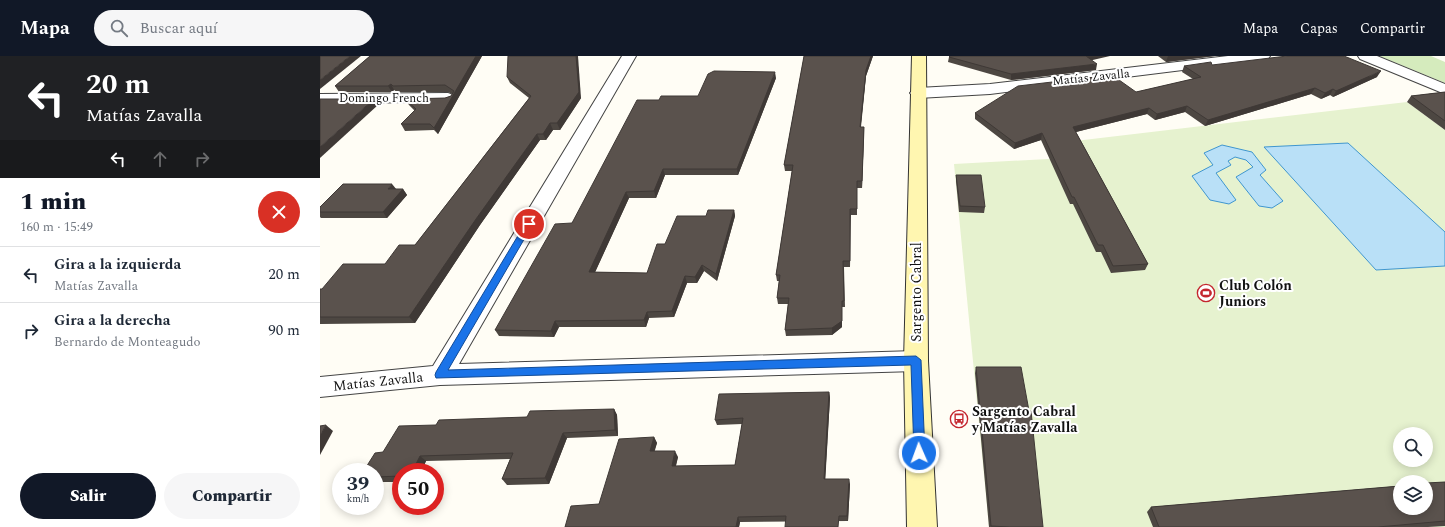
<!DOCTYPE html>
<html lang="es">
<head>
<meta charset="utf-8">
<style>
	:root { --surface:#fff; --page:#f6f6f7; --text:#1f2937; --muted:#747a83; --line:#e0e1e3; --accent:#111827 }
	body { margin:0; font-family:Spectral,serif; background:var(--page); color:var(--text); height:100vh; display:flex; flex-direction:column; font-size:15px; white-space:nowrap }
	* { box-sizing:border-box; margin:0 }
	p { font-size:13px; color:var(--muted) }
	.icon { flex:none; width:22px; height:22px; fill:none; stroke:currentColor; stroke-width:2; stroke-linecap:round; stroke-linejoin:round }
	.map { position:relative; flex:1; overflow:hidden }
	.sheet { display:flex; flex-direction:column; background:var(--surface); width:320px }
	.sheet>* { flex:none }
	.top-card { background:#202124; color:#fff; overflow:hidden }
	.tools { position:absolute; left:1073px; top:371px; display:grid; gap:8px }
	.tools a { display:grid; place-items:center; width:40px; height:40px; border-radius:50%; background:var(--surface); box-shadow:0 2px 10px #0003; font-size:20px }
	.speed { position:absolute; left:12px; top:407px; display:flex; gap:8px; font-size:20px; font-weight:700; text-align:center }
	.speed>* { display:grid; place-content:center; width:52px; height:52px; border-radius:50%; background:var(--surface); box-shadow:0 2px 10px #0003; line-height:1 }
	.speed small { font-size:10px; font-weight:400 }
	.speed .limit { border:6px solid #d22; background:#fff; color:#111 }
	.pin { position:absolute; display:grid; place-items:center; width:34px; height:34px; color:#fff; margin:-17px; border:2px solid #fff; border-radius:50%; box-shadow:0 1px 4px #0007 }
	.me { position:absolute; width:44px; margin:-22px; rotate:358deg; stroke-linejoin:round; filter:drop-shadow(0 0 3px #0008) }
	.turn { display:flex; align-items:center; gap:14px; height:84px; padding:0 20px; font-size:18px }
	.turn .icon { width:52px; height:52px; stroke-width:2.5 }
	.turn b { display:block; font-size:28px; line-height:34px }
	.lanes { display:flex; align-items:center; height:38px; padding:0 20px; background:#0003; justify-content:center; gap:20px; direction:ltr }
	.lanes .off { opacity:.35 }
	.round { display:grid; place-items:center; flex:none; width:42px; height:42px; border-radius:21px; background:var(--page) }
	.summary { display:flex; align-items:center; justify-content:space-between; height:68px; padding:0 20px }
	h1 { font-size:24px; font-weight:800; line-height:30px; color:var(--accent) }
	.primary-button { display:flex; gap:8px; margin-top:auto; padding:8px 20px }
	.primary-button a { flex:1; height:46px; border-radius:24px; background:var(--accent); color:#fff; font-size:16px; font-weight:800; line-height:46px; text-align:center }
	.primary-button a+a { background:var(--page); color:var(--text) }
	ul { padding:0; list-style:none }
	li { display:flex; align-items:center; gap:12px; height:56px; padding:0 20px; border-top:1px solid var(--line) }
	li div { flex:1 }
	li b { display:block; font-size:15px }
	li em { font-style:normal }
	header { display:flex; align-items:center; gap:24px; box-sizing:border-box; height:56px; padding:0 20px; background:var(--accent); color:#fff }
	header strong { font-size:19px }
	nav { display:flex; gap:22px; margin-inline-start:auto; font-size:14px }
	.search { width:280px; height:36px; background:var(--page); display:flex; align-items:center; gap:10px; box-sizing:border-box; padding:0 14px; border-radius:22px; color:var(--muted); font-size:15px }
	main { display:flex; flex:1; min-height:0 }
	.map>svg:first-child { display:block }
	.green { fill:#d5ebbd }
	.pitch { fill:#e6f2cf; fill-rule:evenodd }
	.water { fill:#b9e0f7; stroke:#3f96cf }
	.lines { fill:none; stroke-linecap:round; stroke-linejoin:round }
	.street-casing { stroke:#444; stroke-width:2 }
	.secondary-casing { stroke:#333; stroke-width:2 }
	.street { fill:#fff; fill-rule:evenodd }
	.secondary { fill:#fff6b0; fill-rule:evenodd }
	.wall { fill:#4d4742 }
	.shaded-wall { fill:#3f3936 }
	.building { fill:#5a524d; stroke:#3f3936 }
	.route { fill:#1a73e8; stroke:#114b97 }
	.labels { text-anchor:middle; stroke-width:4; stroke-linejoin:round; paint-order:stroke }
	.far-street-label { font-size:12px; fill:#111; stroke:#fff }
	.poi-label { font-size:14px; font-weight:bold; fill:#111; stroke:#fff; text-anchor:start }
	.street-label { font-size:14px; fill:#111; stroke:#fff }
</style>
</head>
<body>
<header>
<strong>Mapa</strong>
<div class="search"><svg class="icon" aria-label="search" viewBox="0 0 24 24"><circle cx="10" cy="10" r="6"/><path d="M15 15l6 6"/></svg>Buscar aquí</div>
<nav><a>Mapa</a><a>Capas</a><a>Compartir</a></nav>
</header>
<main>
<section class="sheet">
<div class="top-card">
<div class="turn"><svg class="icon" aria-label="left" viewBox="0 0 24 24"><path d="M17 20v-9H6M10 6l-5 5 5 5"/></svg><div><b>20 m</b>Matías Zavalla</div></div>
<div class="lanes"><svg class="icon" aria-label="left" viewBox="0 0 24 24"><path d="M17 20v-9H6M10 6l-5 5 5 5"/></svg><svg class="icon off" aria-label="ahead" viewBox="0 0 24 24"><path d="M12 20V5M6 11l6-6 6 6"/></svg><svg class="icon off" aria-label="right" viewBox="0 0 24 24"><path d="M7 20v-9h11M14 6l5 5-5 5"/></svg></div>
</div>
<div class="summary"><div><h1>1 min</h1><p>160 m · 15:49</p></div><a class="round" style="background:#d93025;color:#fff"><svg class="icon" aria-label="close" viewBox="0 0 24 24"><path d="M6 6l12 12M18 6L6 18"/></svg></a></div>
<ul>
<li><svg class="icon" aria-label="left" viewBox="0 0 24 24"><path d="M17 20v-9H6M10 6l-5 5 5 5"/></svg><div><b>Gira a la izquierda</b><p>Matías Zavalla</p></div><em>20 m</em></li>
<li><svg class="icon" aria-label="right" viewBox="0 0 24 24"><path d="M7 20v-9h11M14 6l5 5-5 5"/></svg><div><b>Gira a la derecha</b><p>Bernardo de Monteagudo</p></div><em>90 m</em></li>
</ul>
<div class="primary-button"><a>Salir</a><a>Compartir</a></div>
</section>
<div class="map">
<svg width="1125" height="471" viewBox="0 0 1125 471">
	<rect width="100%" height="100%" fill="#fffdf5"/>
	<path class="green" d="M1059,0h52l14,6v21z"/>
	<path class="pitch" d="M1087,46l38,28v397h-456l-35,-363 130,-7 -9,-16zM1080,378h26v26h-26zM1080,426h26v26h-26z"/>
	<g class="water">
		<path d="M1028,87l97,89v34l-69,4 -112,-123z"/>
		<path d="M902,89l30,7 14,18 -6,5 23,26 -11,7 -13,-2 -23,-29 17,-10 -7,-7 -11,-3 -7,4 3,4 -15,8 20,27 -7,4 -19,-4 -18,-24 21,-11 -9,-12z"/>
	</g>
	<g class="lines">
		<defs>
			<g id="street">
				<path d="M302,0h14l-177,308 457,-13 9,3 3,7 -3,7 -9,3 -476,14 -120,12v-20l113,-11z"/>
				<path d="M908,0h42l-2,3 -5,1 -273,34 -72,4 -5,-2 -3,-3 3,-3 5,-2 72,-4z"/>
				<path d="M1038,0h19l68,28v10l-85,-35z"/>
				<path d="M128,37l5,2 3,3 -3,3 -133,3v-10z"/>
			</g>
			<path id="secondary" d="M592,0h14l2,305 9,166h-30l-3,-166z"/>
		</defs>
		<use href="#street" class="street-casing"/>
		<use href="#secondary" class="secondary-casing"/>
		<use href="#street" class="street"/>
		<use href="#secondary" class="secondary"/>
	</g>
	<g class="wall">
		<path d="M50,0h112l-44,78 -4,-4 -29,1 -4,-7 14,-13 -6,-6 -4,-6 40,-1 6,-2 1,-2 -4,-2h-51l-3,-2 -2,2h-53l-4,-6z"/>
		<path d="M484,0h69l-7,20 -5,51h3v6l-2,55h-5v27h-6l-1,52h-6l1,40h-3v20l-10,8 -46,1 -1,-6 3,-26h-10l-1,-6 2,-17h-2l-1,-6 16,-104h-7l-1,-6z"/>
		<path d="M838,0h57l-49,6z"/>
		<path d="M629,1l142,3 5,10 -85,10 -63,-18z"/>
		<path d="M892,9l165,12 -44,20 -3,-2 -9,4 -10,-5 -106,32 -20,-14 -30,8 -8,-6 -71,18 72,132 -3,6 -34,3 -10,-21h-5l-23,-48h-3l-29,-64 -27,9 -39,-30v-6l161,-21 57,-13 -11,-7 2,-6z"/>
		<path d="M187,21l74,21 -21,32h-7l-7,10h-6l-60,85 -65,98 -94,1h-1v-35h2l63,-25 30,-19 114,-147 -19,-15z"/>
		<path d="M456,22l-38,97h-73l-9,23h-27l-34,74 52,1 18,-29 41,-28 28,-6 1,6 -18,65 -13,-10 -7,12h-10l-13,34 -25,1 -3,9h-87l-5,10 -55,-1 -4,-6 77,-107 87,-123 39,-4z"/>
		<path d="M1125,36v38l-38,-28 4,-6z"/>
		<path d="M636,119l29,32 -1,6 -25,-1 -3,-31z"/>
		<path d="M76,133h7l4,6 -20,23h-66l-1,-1v-5z"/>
		<path d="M656,311l67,160h-54l-14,-154z"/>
		<path d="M509,336l1,6 -5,81 25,5 -2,37 -108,1 -1,5h-174l34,-23 55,-67 3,6 -3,8 24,6 -2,9 59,-1 7,-41 -25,1 -2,-5z"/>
		<path d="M294,353l3,6 1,21 -51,2 -18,46 -42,1 -5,-6 8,-20 -84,2 -5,11h-20v10h-26v-10l8,-20 53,-27z"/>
		<path d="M1125,426v44l-17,1h-275l-6,-15 4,-5z"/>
	</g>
	<g class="shaded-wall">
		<path d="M30,0h11l-41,33v-9z"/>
		<path d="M156,0h6l-44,78 -4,-6z"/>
		<path d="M256,0h2l3,42 -21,32 -3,-7z"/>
		<path d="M551,0h2l-7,20 -6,57v-6l6,-57z"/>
		<path d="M766,0h24l-26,6z"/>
		<path d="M848,0h47l-49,6z"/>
		<path d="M777,8l-1,6 -85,10v-6z"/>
		<path d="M1061,15l-4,6 -44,20 3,-6z"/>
		<path d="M455,16l1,6 -38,97 -1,-6z"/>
		<path d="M71,28l3,6 -2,2 -4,-6z"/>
		<path d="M995,32l-4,6 -106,32 3,-6z"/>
		<path d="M1013,33l-3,6 -9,4 4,-6z"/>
		<path d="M54,43l4,6 -58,53v-11z"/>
		<path d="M867,50l-2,6 -30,8 2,-6z"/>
		<path d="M829,52l-2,6 -75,19 1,-6z"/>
		<path d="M230,67l3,7 -7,10 -3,-6z"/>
		<path d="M544,71v6l-2,55v-7z"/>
		<path d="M722,77l-1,7 -27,9 1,-6z"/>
		<path d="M217,78l3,6 -60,85 -65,98 -6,-6 67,-98z"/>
		<path d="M343,113l2,6 -9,23 -2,-7z"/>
		<path d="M72,128l5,6 -9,-1z"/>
		<path d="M83,133l4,6 -20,23 -4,-6z"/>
		<path d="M306,136l3,6 -37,81 -3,-7z"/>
		<path d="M414,154l1,6 -18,65 -1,-7z"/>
		<path d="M382,209l2,6 -7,12 -2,-6z"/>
		<path d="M365,220l2,7 -13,34 -2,-6z"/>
		<path d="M522,245v26l-10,8v-7z"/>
		<path d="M327,256l2,6 -3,9 -2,-7z"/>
		<path d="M235,265l4,6 -5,10 -3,-6z"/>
		<path d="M509,336l1,6 -5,87 -1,-6z"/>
		<path d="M294,353l3,6 1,21 -3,-6z"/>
		<path d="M6,369l7,6 -13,24v-19z"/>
		<path d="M243,377l4,5 -18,46 -4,-6z"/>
		<path d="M334,381l3,6 -4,14 -3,-6z"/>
		<path d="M355,395l3,6 -4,15 -2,-6z"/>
		<path d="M100,400l6,5 -5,11h-9z"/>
		<path d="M529,423l1,5 -2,37 -1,-5z"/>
		<path d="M418,461l2,5 -1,5h-3z"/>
	</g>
	<g class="building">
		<path d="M0,0h30l-30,24z"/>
		<path d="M50,0h106l-42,72 -4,-4h-29l15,-15 -11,-10 40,-1 6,-2 3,-5 -9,-6 -52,1 -2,-2 -3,2h-53z"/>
		<path d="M188,0h68l3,36 -22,31h-7l-7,11h-6l-61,85 -67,98h-89v-28h2l21,-25h42l14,-19h16l116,-149 -24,-19z"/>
		<path d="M484,0h67l-5,14 -6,57h4l-2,54h-5v28h-7v52h-7l1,40h-2v20l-10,7 -47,2 4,-32h-12l3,-23h-4l17,-110h-9z"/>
		<path d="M630,0h136l11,8 -86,10 -62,-17z"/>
		<path d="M967,0h57l37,15 -45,20 -3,-2 -8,4 -10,-5 -107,32 -21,-14 -30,8 -8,-6 -76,19 75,137 -35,2 -10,-21h-5l-24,-48h-2l-30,-64 -27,10 -40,-30 43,-27 94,-11 24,17 65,-15 -17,-11 27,-4 1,3z"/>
		<path d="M394,15l61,1 -38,97h-74l-9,22 -28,1 -37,80 58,1 10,-29h8l12,-28h29l2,-6h26l-18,64 -14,-9 -7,12 -10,-1 -13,35 -25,1 -3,8 -89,1 -4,10 -56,-1 60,-106 17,-1 65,-123h22l2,-4h37l10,-22z"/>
		<path d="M1125,36v29l-34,-25z"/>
		<path d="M0,43h54l-54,48z"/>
		<path d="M636,119h25l4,32 -25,-1z"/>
		<path d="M23,128h49l-4,5h15l-20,23h-63v-5z"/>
		<path d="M656,311h45l8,44h2l12,116h-33l-19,-1z"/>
		<path d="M509,336l-5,87h25l-2,37h-8l-1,11h-53l1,-11 -48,1 -2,10h-171l6,-21 28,-2 20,-65 35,-2 -4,14h25l-3,15 63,-1 8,-47 -28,2 4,-26z"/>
		<path d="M294,353l1,21 -52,3 -18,45 -43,1 11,-26 -93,3 -8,16h-11v4l-26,1v-5h-12l12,-19 8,-1 16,-26 37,-1 3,-5 88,-3 3,-6z"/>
		<path d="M6,369l-6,11v-10z"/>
		<path d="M1125,426v39l-67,6h-219l-8,-20 249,-21v22h26v-25z"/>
	</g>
	<path class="route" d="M209,165l4,3 -85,146 468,-14 5,4 4,93 -2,4 -4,2 -4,-2 -1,-4 -3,-88 -475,13 -1,-3 1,-3 89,-148z"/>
	<defs>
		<symbol id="stadium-ring" viewBox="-11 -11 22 22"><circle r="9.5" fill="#fff" stroke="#c4262e" stroke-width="1.5"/><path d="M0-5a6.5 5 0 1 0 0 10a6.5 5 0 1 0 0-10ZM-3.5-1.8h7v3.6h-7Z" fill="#c4262e"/></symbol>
		<symbol id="bus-ring" viewBox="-11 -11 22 22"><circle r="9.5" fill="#fff" stroke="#c4262e" stroke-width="1.5"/><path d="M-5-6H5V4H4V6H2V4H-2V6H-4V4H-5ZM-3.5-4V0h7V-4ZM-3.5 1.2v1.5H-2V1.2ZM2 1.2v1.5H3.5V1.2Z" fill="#c4262e"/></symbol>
	</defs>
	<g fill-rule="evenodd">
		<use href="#stadium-ring" x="876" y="227" width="20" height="20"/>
		<use href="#bus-ring" x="629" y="353" width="20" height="20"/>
	</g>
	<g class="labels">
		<g class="far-street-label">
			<text transform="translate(771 21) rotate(-6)" y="4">Matías Zavalla</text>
			<text x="64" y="46">Domingo French</text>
		</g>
		<g class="poi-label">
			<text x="899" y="234">Club Colón<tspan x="899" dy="16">Juniors</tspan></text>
			<text x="652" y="360">Sargento Cabral<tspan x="652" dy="16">y Matías Zavalla</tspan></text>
		</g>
		<g class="street-label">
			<text transform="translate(596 236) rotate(-90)" y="5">Sargento Cabral</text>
			<text transform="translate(58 325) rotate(-6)" y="5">Matías Zavalla</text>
		</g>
	</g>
</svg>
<div class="tools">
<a><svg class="icon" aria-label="search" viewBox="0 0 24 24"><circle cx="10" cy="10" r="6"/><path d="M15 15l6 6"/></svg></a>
<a><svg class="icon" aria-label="layers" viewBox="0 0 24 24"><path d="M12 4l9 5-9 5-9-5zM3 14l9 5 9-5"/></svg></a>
</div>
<div class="speed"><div>39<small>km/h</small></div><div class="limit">50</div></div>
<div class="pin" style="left:209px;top:168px;background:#d93025"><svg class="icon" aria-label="arrive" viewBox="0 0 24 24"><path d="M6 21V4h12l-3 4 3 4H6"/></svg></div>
<svg class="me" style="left:599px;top:397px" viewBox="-20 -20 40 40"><circle r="17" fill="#1a73e8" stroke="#fff" stroke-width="3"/><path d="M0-11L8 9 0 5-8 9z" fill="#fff"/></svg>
</div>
</main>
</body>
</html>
